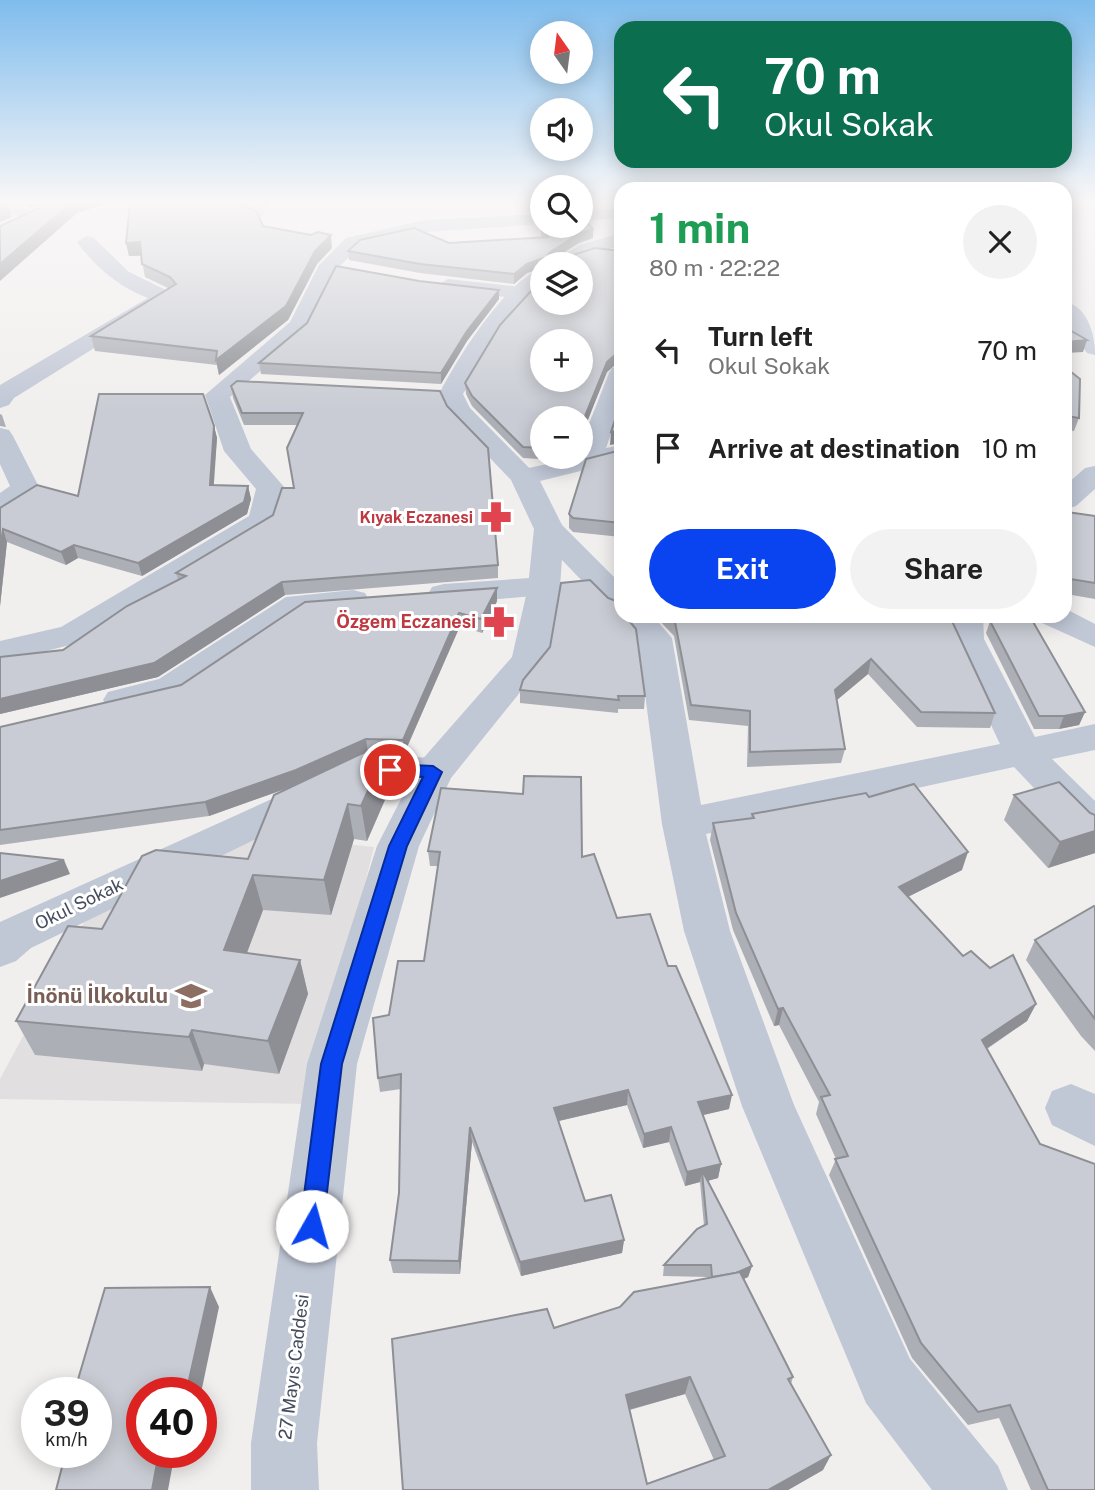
<!DOCTYPE html>
<html lang="en">
<head>
<meta charset="utf-8">
<style>
	:root { --surface:#fff; --page:#f2f2f2; --text:#222; --muted:#767676; --accent:#0944f0 }
	body { margin:0; font-family:"Public Sans",sans-serif; background:var(--page); color:var(--text); height:100vh; display:flex; flex-direction:column; font-size:26px; white-space:nowrap }
	* { box-sizing:border-box; margin:0 }
	p { font-size:23px; color:var(--muted) }
	.icon { flex:none; width:38px; height:38px; fill:none; stroke:currentColor; stroke-width:2; stroke-linecap:round; stroke-linejoin:round }
	.map { position:relative; flex:1; overflow:hidden }
	.panel { position:absolute; left:614px; top:182px; width:458px; height:441px; display:flex; flex-direction:column; background:var(--surface); border-radius:21px; box-shadow:0 4px 18px #0003 }
	.panel>* { flex:none }
	.top-card { position:absolute; left:614px; top:21px; width:458px; height:147px; border-radius:21px; box-shadow:0 4px 18px #0003; background:#0b6e4f; color:#fff; overflow:hidden }
	.needle { width:46px; rotate:346deg }
	.buttons { position:absolute; left:530px; top:21px; display:grid; gap:14px }
	.buttons a { display:grid; place-items:center; width:63px; height:63px; border-radius:50%; background:var(--surface); box-shadow:0 4px 18px #0003; font-size:35px }
	.speed { position:absolute; left:21px; top:1377px; display:flex; gap:14px; font-size:35px; font-weight:700; text-align:center }
	.speed>* { display:grid; place-content:center; width:91px; height:91px; border-radius:50%; background:var(--surface); box-shadow:0 4px 18px #0003; line-height:1 }
	.speed small { font-size:18px; font-weight:400 }
	.speed .limit { border:10px solid #d22; background:#fff; color:#111 }
	.pin { position:absolute; display:grid; place-items:center; width:60px; height:60px; color:#fff; margin:-30px; border:4px solid #fff; border-radius:50%; box-shadow:0 2px 7px #0007 }
	.me { position:absolute; width:77px; margin:-38px; rotate:7deg; stroke-linejoin:round; filter:drop-shadow(0 0 5px #0008) }
	.turn { display:flex; align-items:center; gap:24px; height:147px; padding:0 35px; font-size:32px }
	.turn .icon { width:91px; height:91px; stroke-width:2.5 }
	.turn b { display:block; font-size:49px; line-height:60px }
	.round { display:grid; place-items:center; flex:none; width:74px; height:74px; border-radius:37px; background:var(--page) }
	.overview { display:flex; align-items:center; justify-content:space-between; height:119px; padding:0 35px }
	h1 { font-size:42px; font-weight:700; line-height:52px; color:#1e9e55 }
	.cta { display:flex; gap:14px; margin-top:auto; padding:14px 35px }
	.cta a { flex:1; height:80px; border-radius:42px; background:var(--accent); color:#fff; font-size:28px; font-weight:700; line-height:80px; text-align:center }
	.cta a+a { background:var(--page); color:var(--text) }
	ul { padding:0; list-style:none }
	li { display:flex; align-items:center; gap:21px; height:98px; padding:0 35px }
	li div { flex:1 }
	li b { display:block; font-size:26px }
	li em { font-style:normal }
	.map>svg:first-child { display:block }
	.education { fill:#e2dfe0 }
	.lines { fill:none; stroke-linecap:round; stroke-linejoin:round }
	.minor { fill:#c0c7d5; fill-rule:evenodd }
	.tertiary { fill:#c0c7d5; fill-rule:evenodd }
	.wall { fill:#adafb6; fill-rule:evenodd }
	.shaded-wall { fill:#8d8f94 }
	.building { fill:#c9ccd4; stroke:#8d8f94; stroke-width:2; fill-rule:evenodd }
	.route { fill:#0944f0; stroke:#062c9c; stroke-width:2 }
	.labels { text-anchor:middle; stroke-width:6; stroke-linejoin:round; paint-order:stroke }
	.far-health-label { font-size:16px; font-weight:bold; fill:#be3a42; stroke:#fff; text-anchor:end }
	.health-label { font-size:18px; font-weight:bold; fill:#be3a42; stroke:#fff; text-anchor:end }
	.street-label { font-size:18px; fill:#454d5d; stroke:#fff }
	.near-education-label { font-size:21px; font-weight:bold; fill:#785e54; stroke:#fff; text-anchor:end }
</style>
</head>
<body>
<div class="map">
<svg width="1095" height="1490" viewBox="0 0 1095 1490">
	<rect width="100%" height="100%" fill="#f1eeee"/>
	<path class="education" d="M250,834l124,13 -64,257 -310,-5v-20l89,-166z"/>
	<g class="lines">
		<g class="minor">
			<path d="M0,203h13l28,13 -9,5 -32,-11z"/>
			<path d="M250,203h18l-8,17 -6,1 -9,-5z"/>
			<path d="M621,208v10l-40,3v-10z"/>
			<path d="M542,214v10l-117,8 -65,14 -22,22 -31,63 -77,66 21,52 34,39 -11,38 -189,115 -85,22v-22l61,-14 188,-111 7,-27 -32,-38 -19,-56 85,-73 29,-57 27,-27 79,-18z"/>
			<path d="M87,236l7,2 35,34 43,21 4,4 -162,101 -5,7 -9,3v-23l148,-87c-29,-11 -53,-31 -71,-56z"/>
			<path d="M448,279l74,8 11,6 -11,6 -81,-10 -3,-4z"/>
			<path d="M621,366v40l-15,42 15,-3v16l-97,24 -10,-2 -4,-6 4,-6 67,-14v-13l28,-71 3,-5z"/>
			<path d="M0,428l9,2 4,6 27,53 -30,23 -10,3v-22l10,-7 -10,-22z"/>
			<path d="M549,520l11,3 61,61v32h32l19,22 29,167 299,-61 -50,-105 -1,-23h34l1,23 51,98 60,-13v26l-43,9 43,42v40l-15,-4 -66,-70 -308,67 24,97 64,174 116,254 88,107 10,24h-76l-66,-87 -124,-297 -58,-175 -22,-107 -24,-184 -21,-24 3,-4 -11,-3 -71,-74 -4,-6 4,-6z"/>
			<path d="M544,577l11,3 5,7 -5,7 -111,10 -12,-3 -4,-7 4,-7 12,-3z"/>
			<path d="M353,590l12,3 4,7 -4,7 -59,6 -122,83 -63,16 -13,-4 -5,-8 5,-8 51,-13 127,-82z"/>
			<path d="M369,755l65,3 14,4 6,10 -6,10 -14,4 -60,-4 -343,166 -15,13 -16,6v-45z"/>
			<path d="M1071,1084l24,10v52l-43,-21 -7,-17 7,-17z"/>
		</g>
		<g class="tertiary">
			<path d="M621,233v12c-26,8 -43,20 -71,19l30,-19z"/>
			<path d="M542,269v16l-44,49 -35,60 7,14 68,69 26,52 -4,58 -13,72 -96,119 -32,68 -62,218 -40,379 2,47h-68v-47l56,-379 70,-218 43,-84 92,-105 16,-70 6,-58 -23,-49 -61,-64 -11,-22c16,-32 68,-116 103,-125z"/>
			<path d="M1066,302c22,5 29,33 29,53l-8,-2 -21,-30z"/>
			<path d="M1095,466v23l-19,17 -10,3v-24l19,-17z"/>
			<path d="M1066,609l29,15v23l-53,-24 -5,-7h29z"/>
		</g>
	</g>
	<g class="wall">
		<path d="M18,203h26l-13,5z"/>
		<path d="M130,203h118l-2,4 17,19 69,22 -15,16 -29,56 -69,55 -2,-10 -122,-14 -4,-15 77,-48 -23,-11 -4,-21h-12l-3,-13z"/>
		<path d="M541,228l52,10 -14,5 -22,13 64,95 -5,1v12l-9,8 -26,65v-19h-39v39h27l-13,3 -33,-2 -51,-52 -6,-12 -1,-11 116,-80 -39,-39v4l-15,5 -13,11 -94,-11 -71,-13 -1,-9 193,-14z"/>
		<path d="M499,299l-32,42 -26,43 -180,-10 -2,-11z"/>
		<path d="M1066,368l13,50 -5,13 -8,-1z"/>
		<path d="M231,386l209,5 58,174v13l-213,17 -127,82 -158,37v-57l63,-7 115,-70 -2,-7 97,-58 21,-27 3,-63h-53l-11,-27z"/>
		<path d="M0,414l2,1 4,12 -6,-1z"/>
		<path d="M214,426l3,12 -4,47 35,1 3,13 -4,15 -105,62 -64,-18 -12,7 -59,-23 -7,64v-98l78,-12z"/>
		<path d="M621,450v87l-48,-5 -4,-4v-14z"/>
		<path d="M1067,512l28,4v83l-29,-5v-77z"/>
		<path d="M497,588v13l-15,32 -22,-7 -56,128 -18,-1 5,33 -24,55 -13,-2 -23,76 -68,-5 -16,43 53,7 8,34 -29,80 -75,-10 -2,7 -167,-16 -19,-34 86,-92 146,-70 40,-71 -79,28 -209,29v-118l181,-42z"/>
		<path d="M608,598l8,8 29,90 -1,13h-26v4l-98,-10v-13z"/>
		<path d="M655,616h296v3l44,94 -5,15 -73,-1 -49,-53 -31,26 8,49 -4,14 -94,4 1,-41 -59,-6 -15,-84z"/>
		<path d="M990,621l95,91 -6,13 -20,4h-25l-48,-96z"/>
		<path d="M1014,795l81,20v38l-47,15 -44,-48z"/>
		<path d="M869,797l93,73 -54,27 55,59 27,12 46,36 -9,17 -40,28 108,441h-64l-32,-72 -31,7 -56,-67 -83,-183 7,-16 -20,-45 3,-12 -40,-77 -5,1 -41,-96 -23,-90 3,-17 38,-5 1,-4z"/>
		<path d="M428,851l154,6 35,61 51,48 61,143 -27,6 19,49 -3,14 -10,3 44,85 -4,11 -4,2 49,98 -2,7 32,86 -35,20h-385l151,-162 154,-50v-1l-45,-1 1,-11 40,-39 -4,-44 -15,4 -16,-44 -26,6 -16,-43 -68,16 26,80 39,39 -2,13 -101,23 -49,-134 -12,132 -67,-1 -3,-13 9,-67 2,-104 -21,3 -2,-14 11,-63 35,-54 14,-95h-8zM685,1394l29,66 -67,24 -17,-74z"/>
		<path d="M1095,907v144l-14,-15 -55,-76 9,-20z"/>
	</g>
	<g class="shaded-wall">
		<path d="M29,203h15l-13,5z"/>
		<path d="M71,203h38l-32,10 -77,68v-17z"/>
		<path d="M241,203h7l-5,14 -3,-12z"/>
		<path d="M8,205l4,12 -12,5v-14z"/>
		<path d="M593,229v9l-14,5 -30,19v-9l30,-19z"/>
		<path d="M331,235l1,13 -15,16 -29,56 -69,55 -3,-15 99,-109z"/>
		<path d="M140,242l3,13 -14,1 -3,-13z"/>
		<path d="M544,258v6h-2v4l-15,5 -13,11v-10l13,-10z"/>
		<path d="M499,290v9l-32,42 -26,43v-11l26,-42z"/>
		<path d="M1087,340l-4,12 -17,1v-11z"/>
		<path d="M621,341v10l-5,1v-10z"/>
		<path d="M616,354v10l-9,8 -26,65v-11l26,-64z"/>
		<path d="M214,426l3,12 -4,59 -3,-12z"/>
		<path d="M621,430v13l-11,2 1,-13z"/>
		<path d="M556,457h13l-13,3z"/>
		<path d="M248,486l3,13 -4,15 -105,62 -4,-13z"/>
		<path d="M3,529l4,13 -7,64v-56z"/>
		<path d="M74,545l4,13 -12,7 -5,-13z"/>
		<path d="M282,582l3,13 -127,82 -158,37v-15z"/>
		<path d="M497,588v13l-15,32 -1,-14z"/>
		<path d="M459,613l1,13 -56,128 -1,-14z"/>
		<path d="M871,659l-3,15 -36,30 3,-14z"/>
		<path d="M1085,712l-6,13 -20,4 5,-13z"/>
		<path d="M366,739l2,14 -69,31 -90,32 -4,-14z"/>
		<path d="M386,751l5,35 -24,55 -6,-35z"/>
		<path d="M348,804l6,35 -23,76 -7,-35z"/>
		<path d="M1095,831v22l-47,15 12,-26z"/>
		<path d="M968,852l-6,18 -69,34 6,-17z"/>
		<path d="M64,860l6,14 -70,24v-17z"/>
		<path d="M253,875l10,35 -28,74 -11,-34z"/>
		<path d="M300,960l8,34 -29,80 -11,-33z"/>
		<path d="M1036,1004l-9,17 -53,36 8,-17z"/>
		<path d="M783,1008l-4,17 -5,1 4,-17z"/>
		<path d="M192,1030l12,34 -2,7 -13,-34z"/>
		<path d="M628,1090l-1,15 -73,17v-14z"/>
		<path d="M732,1095l-3,14 -34,8 3,-15z"/>
		<path d="M470,1127l2,15 -12,132 -1,-13z"/>
		<path d="M671,1127l-2,15 -26,6 1,-14z"/>
		<path d="M721,1164l-3,14 -15,4 -1,-10 -2,10 -15,4 2,-14z"/>
		<path d="M624,1240l-2,13 -101,23 -1,-14z"/>
		<path d="M752,1266l-4,11 -38,16 3,-11z"/>
		<path d="M210,1287l9,20 -18,86h-15z"/>
		<path d="M690,1377l-5,17 -61,17 2,-16z"/>
		<path d="M159,1452h16l-7,38h-16z"/>
		<path d="M831,1455l-8,15 -35,20h-20z"/>
	</g>
	<g class="building">
		<path d="M0,203h3l5,2 -8,3z"/>
		<path d="M50,203h21l-71,61v-38z"/>
		<path d="M130,203h111l-1,2 16,6 7,15 48,9 7,-3 13,3 -16,16 -29,55 -70,54 1,-9 -126,-15 85,-52 -6,-7 -28,-13 -2,-22 -14,1z"/>
		<path d="M589,224l4,5 -14,5 -30,19 -1,3h22l25,-8 26,3v90l-5,1v12l-9,8 -26,64v-8h-39v30l-19,-1 -51,-51 -7,-13 35,-58 42,-46v24h39v-39h-37v-6l-17,6 -13,10 -94,-10 -72,-13 12,-11 54,-12 35,15 99,-6 -7,-9 40,-2v-1zM542,341h39v39h-39z"/>
		<path d="M336,266l83,15 80,9 -32,41 -26,42 -182,-10 48,-40z"/>
		<path d="M1066,328l21,12 -21,2z"/>
		<path d="M1066,368l14,11 -1,39 -13,-2z"/>
		<path d="M237,381l203,10 7,15 41,42 10,117 -216,17 -128,81 -154,36v-42l63,-7 64,-44 59,-30 -10,-3 97,-58 9,-27h12l-7,-40 16,-35h-61l-11,-27z"/>
		<path d="M99,394h104l11,32 -4,59 38,1 -4,16 -106,61 -64,-18 -13,7 -58,-23 -3,21v-42l37,-23 41,11z"/>
		<path d="M621,402v28l-10,2z"/>
		<path d="M621,450v73l-48,-5 -4,-4 17,-55z"/>
		<path d="M1067,512l28,4v67l-25,-4z"/>
		<path d="M590,580l18,18 8,3v4l5,7v4h4l11,13 9,67h-27l1,4 -99,-10 3,-10 27,-33 11,-64z"/>
		<path d="M497,588l-16,31 -22,-6 -56,127 -37,-1 -70,31 -91,32 -205,28v-103l181,-42 124,-83z"/>
		<path d="M670,616h281v3l44,94 -74,-1 -50,-53 -36,31 10,59 -95,3v-41l-59,-6 -16,-83z"/>
		<path d="M1032,620l53,92 -21,4h-25l-49,-95z"/>
		<path d="M369,750l17,1 -25,55 -13,-2 -24,76 -71,-5 -29,75 76,10 -32,81 -76,-11 -3,7 -173,-16 52,-95 34,3 40,-73 14,-6 92,9 26,-64z"/>
		<path d="M524,776l57,1 1,80 12,-3 23,64 33,-4 18,52h8l56,129 -34,7 23,62 -34,8 -16,-45 -27,7 -16,-44 -74,18 31,93 26,-6 13,45 -104,22 -50,-135 -11,134 -69,-1 9,-67 2,-119 -23,4 -5,-60 16,-3 9,-54h26l16,-109 -12,-1 13,-63 82,6z"/>
		<path d="M1059,782l31,31 5,2v16l-35,11 -46,-47z"/>
		<path d="M914,784l54,68 -69,35 64,69 8,-5 19,17 23,-13 23,49 -54,36 58,104 55,20v326h-47l-38,-85 -32,7 -57,-69 -86,-184 13,-3 -27,-59 9,-2 -47,-87 -5,1 -42,-96 -23,-90 41,-5 -2,-4 114,-21 3,4z"/>
		<path d="M0,853l64,7 -64,21z"/>
		<path d="M1094,906l1,1v112l-60,-79z"/>
		<path d="M702,1172h1l49,94 -16,7 -24,4 -1,-12h-47l33,-36 10,-5z"/>
		<path d="M740,1272l53,105 -5,2 43,76 -63,35h-365l-11,-151 155,-30 7,19 66,-21 14,-15zM690,1377l35,79 -78,28 -21,-89z"/>
		<path d="M210,1287l-24,106h-44v59h17l-7,38h-96l10,-38h30v-59h-22l31,-105z"/>
	</g>
	<linearGradient id="sky" x2="0" y2="1"><stop stop-color="#7fbced"/><stop offset="0.49" stop-color="#f9f7f7"/><stop offset="1" stop-color="#f9f7f7" stop-opacity="0"/></linearGradient>
	<rect width="1095" height="411" fill="url(#sky)"/>
	<path class="route" d="M390,764l43,2 9,6 -35,74 -65,218 -19,162 -3,9 -8,3 -9,-3 -3,-9 21,-162 68,-218 34,-69 -38,-3v-8z"/>
	<defs>
		<symbol id="pharmacy-bare" viewBox="-9 -9 18 18"><path d="M-2-6h4v4h4v4h-4v4h-4v-4h-4v-4h4Z" fill="#e0444e" stroke="#fff" stroke-width="2.5" paint-order="stroke"/></symbol>
		<symbol id="school-bare" viewBox="-9 -9 18 18"><path d="M0-5L7-2L0 1L-7-2ZM-4 1L0 2.5L4 1V4Q0 6-4 4Z" fill="#8d6e63" stroke="#fff" stroke-width="2.5" paint-order="stroke"/></symbol>
	</defs>
	<g fill-rule="evenodd">
		<use href="#pharmacy-bare" x="474" y="495" width="44" height="44"/>
		<use href="#pharmacy-bare" x="477" y="600" width="44" height="44"/>
		<use href="#school-bare" x="169" y="974" width="44" height="44"/>
	</g>
	<g class="labels">
		<g class="far-health-label">
			<text x="473" y="523">Kıyak Eczanesi</text>
		</g>
		<g class="health-label">
			<text x="476" y="628">Özgem Eczanesi</text>
		</g>
		<g class="street-label">
			<text transform="translate(79 904) rotate(-26)" y="6">Okul Sokak</text>
			<text transform="translate(294 1367) rotate(-83)" y="6">27 Mayıs Caddesi</text>
		</g>
		<g class="near-education-label">
			<text x="168" y="1003">İnönü İlkokulu</text>
		</g>
	</g>
</svg>
<div class="buttons">
<a><svg class="needle" viewBox="-14 -14 28 28"><path d="M0-13l5 13h-10z" fill="#e53935"/><path d="M0 13l5-13h-10z" fill="#767676"/></svg></a>
<a><svg class="icon" aria-label="sound" viewBox="0 0 24 24"><path d="M4 9h4l5-4v14l-5-4H4zM17 9q2 3 0 6"/></svg></a>
<a><svg class="icon" aria-label="search" viewBox="0 0 24 24"><circle cx="10" cy="10" r="6"/><path d="M15 15l6 6"/></svg></a>
<a><svg class="icon" aria-label="layers" viewBox="0 0 24 24"><path d="M12 4l9 5-9 5-9-5zM3 14l9 5 9-5"/></svg></a>
<a>+</a>
<a>−</a>
</div>
<div class="speed"><div>39<small>km/h</small></div><div class="limit">40</div></div>
<div class="pin" style="left:390px;top:770px;background:#d93025"><svg class="icon" aria-label="arrive" viewBox="0 0 24 24"><path d="M6 21V4h12l-3 4 3 4H6"/></svg></div>
<svg class="me" style="left:312px;top:1226px" viewBox="-20 -20 40 40"><circle r="19" fill="#fff"/><path d="M0-13L10 11 0 6-10 11z" fill="#0944f0"/></svg>
<div class="top-card">
<div class="turn"><svg class="icon" aria-label="left" viewBox="0 0 24 24"><path d="M17 20v-9H6M10 6l-5 5 5 5"/></svg><div><b>70 m</b>Okul Sokak</div></div>
</div>
<section class="panel">
<div class="overview"><div><h1>1 min</h1><p>80 m · 22:22</p></div><a class="round"><svg class="icon" aria-label="close" viewBox="0 0 24 24"><path d="M6 6l12 12M18 6L6 18"/></svg></a></div>
<ul>
<li><svg class="icon" aria-label="left" viewBox="0 0 24 24"><path d="M17 20v-9H6M10 6l-5 5 5 5"/></svg><div><b>Turn left</b><p>Okul Sokak</p></div><em>70 m</em></li>
<li><svg class="icon" aria-label="arrive" viewBox="0 0 24 24"><path d="M6 21V4h12l-3 4 3 4H6"/></svg><div><b>Arrive at destination</b></div><em>10 m</em></li>
</ul>
<div class="cta"><a>Exit</a><a>Share</a></div>
</section>
</div>
</body>
</html>
